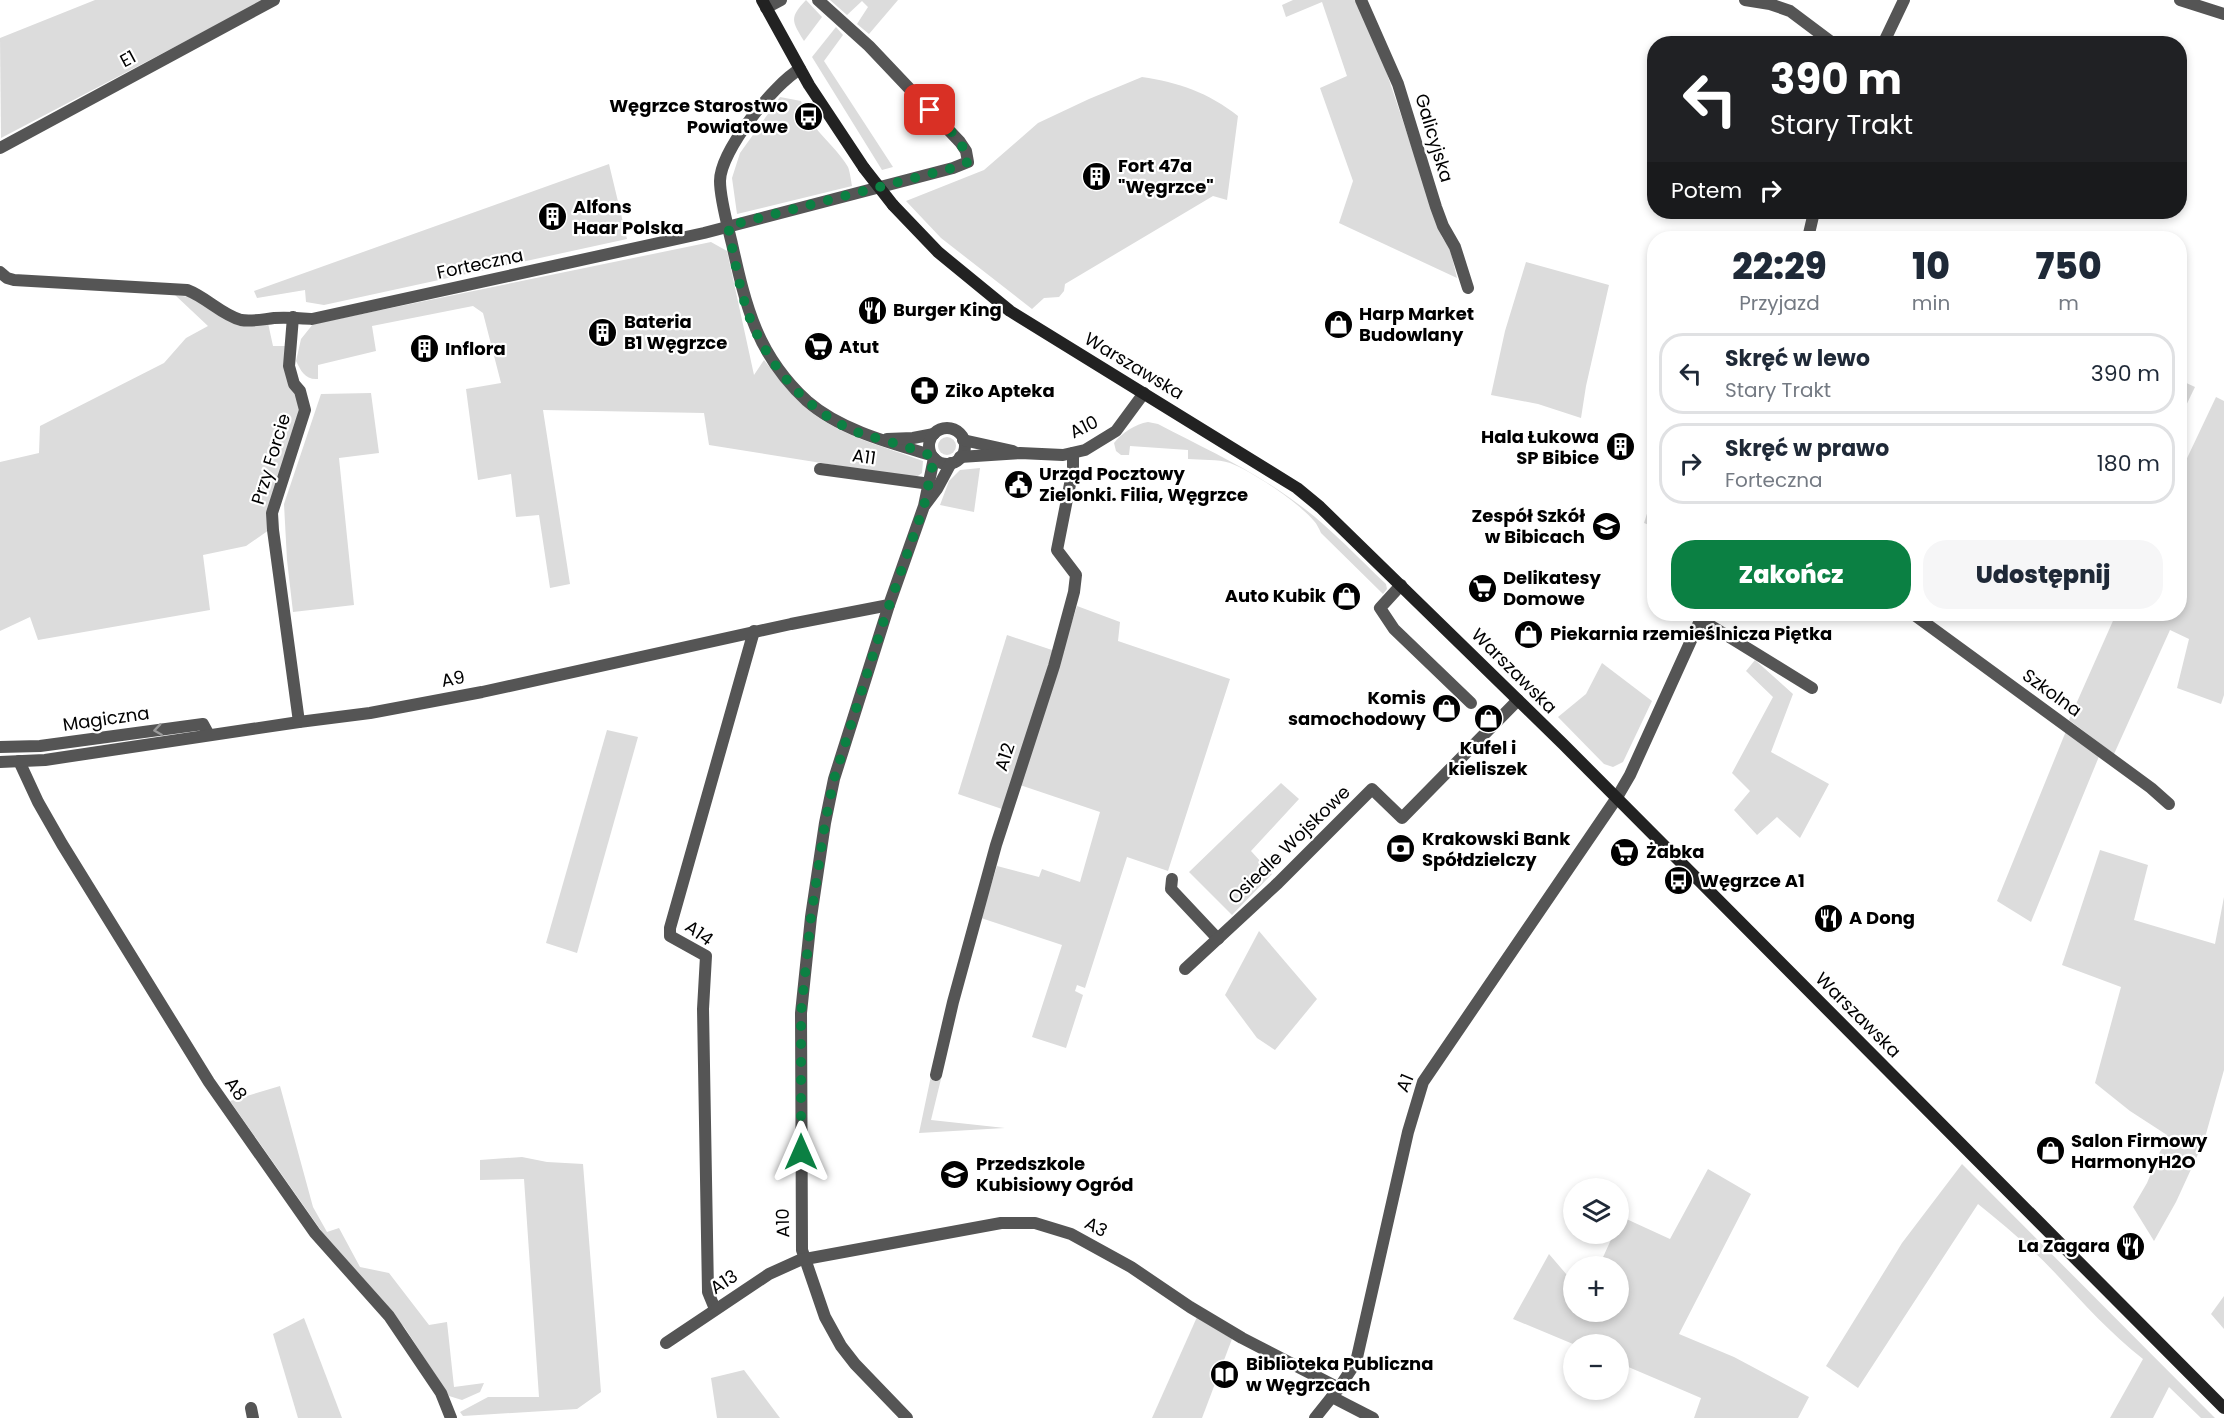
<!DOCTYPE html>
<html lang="pl">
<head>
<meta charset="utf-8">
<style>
	:root { --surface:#fff; --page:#f6f6f7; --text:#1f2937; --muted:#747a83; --line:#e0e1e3; --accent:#0b8043 }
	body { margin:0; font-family:Poppins,sans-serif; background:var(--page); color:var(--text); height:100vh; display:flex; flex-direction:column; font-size:22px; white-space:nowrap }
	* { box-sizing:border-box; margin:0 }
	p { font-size:20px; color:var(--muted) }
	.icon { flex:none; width:33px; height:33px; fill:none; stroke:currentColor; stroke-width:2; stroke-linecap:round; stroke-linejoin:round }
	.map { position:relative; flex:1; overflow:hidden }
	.side { position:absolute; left:1647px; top:231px; width:540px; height:390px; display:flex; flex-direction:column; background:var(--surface); border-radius:24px; box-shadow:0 3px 9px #0003 }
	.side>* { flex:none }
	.top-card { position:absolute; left:1647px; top:36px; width:540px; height:183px; border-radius:24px; box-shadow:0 3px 9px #0003; background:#202124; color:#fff; overflow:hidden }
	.buttons { position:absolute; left:1563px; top:1178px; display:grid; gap:12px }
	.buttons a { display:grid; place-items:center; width:66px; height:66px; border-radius:50%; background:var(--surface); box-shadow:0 3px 9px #0003; font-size:30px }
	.pin { position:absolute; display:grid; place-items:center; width:51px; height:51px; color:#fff; margin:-26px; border-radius:12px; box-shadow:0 3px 9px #0006 }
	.me { position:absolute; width:66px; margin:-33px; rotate:0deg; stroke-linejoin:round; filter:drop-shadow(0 0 4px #0008) }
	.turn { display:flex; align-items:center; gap:21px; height:126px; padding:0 24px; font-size:27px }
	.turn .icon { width:78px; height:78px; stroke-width:2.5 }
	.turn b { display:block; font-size:42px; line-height:51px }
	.then { display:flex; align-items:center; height:57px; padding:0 24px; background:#0003; gap:12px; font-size:22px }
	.eta { display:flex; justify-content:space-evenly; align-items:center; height:102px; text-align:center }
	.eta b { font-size:36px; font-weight:800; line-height:42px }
	.button { display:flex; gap:12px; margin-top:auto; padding:12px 24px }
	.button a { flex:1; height:69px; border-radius:24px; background:var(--accent); color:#fff; font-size:24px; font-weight:800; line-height:69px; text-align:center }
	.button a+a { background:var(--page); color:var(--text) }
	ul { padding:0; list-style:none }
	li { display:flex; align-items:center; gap:18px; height:81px; margin:0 12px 9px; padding:0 12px; border:3px solid var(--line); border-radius:24px }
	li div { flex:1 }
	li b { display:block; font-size:22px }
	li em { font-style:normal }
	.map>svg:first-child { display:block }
	.green { fill:#dcdcdc }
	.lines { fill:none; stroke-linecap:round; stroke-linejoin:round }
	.minor { stroke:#555; stroke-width:12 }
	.tertiary { stroke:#555; stroke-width:12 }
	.secondary { stroke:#222; stroke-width:12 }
	.secondary-bridge { stroke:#222; stroke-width:12 }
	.oneway { stroke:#999 }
	.route { stroke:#0b8043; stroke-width:10; stroke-dasharray:0 18 }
	.labels { text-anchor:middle; stroke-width:4.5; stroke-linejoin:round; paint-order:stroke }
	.street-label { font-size:18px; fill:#000; stroke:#fff }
	.poi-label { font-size:18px; font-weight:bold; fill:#000; stroke:#fff; text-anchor:start }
</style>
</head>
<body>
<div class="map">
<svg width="2224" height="1418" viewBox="0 0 2224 1418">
	<rect width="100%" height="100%" fill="#fff"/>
	<g class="green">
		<path d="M95,0h169l-263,138 -1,-100z"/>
		<path d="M806,0l16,17 -18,24c-12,-20 -15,-23 2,-41z"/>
		<path d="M830,0h68l-29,34 -12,-10 11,-17 -6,-6 -15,14z"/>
		<path d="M1293,0h62l27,59 60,178 8,12 7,29 -118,-55 14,-42 -33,-93 27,-12 -25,-74 -36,15 -4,-12z"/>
		<path d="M836,27l7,8 -19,26 69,106 -11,3 -70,-113z"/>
		<path d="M1142,77c36,5 67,16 96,39l-11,84 -14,-4 -148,88 -1,7 -5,6 -15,1 -12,11 -91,-71 -35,-37 78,-31 54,-47 51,-24z"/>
		<path d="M780,97l21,4c8,28 33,42 47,66 2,5 3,13 4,19l-115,28 -5,-36 8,-25z"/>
		<path d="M609,164l18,75 -303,66 -18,-3 -1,-12 -48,8 -3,-7z"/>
		<path d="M711,242l16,9 27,124 10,-15c15,19 31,41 51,55 32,23 71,32 108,46l-1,12 -7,5 -206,-33 -5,-32 -161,-3 27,174 -20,4 -11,-73 -23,2 -5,-43 -33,6 -12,-91 35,-6 -18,-70 -10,-7 -101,20 4,25 -58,14v14c-13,1 -17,-8 -22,-18l5,-22 12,-15z"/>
		<path d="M1526,262l83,23 -23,101 -5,32 -43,-14 -47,-9 14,-64z"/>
		<path d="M175,295l14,2 79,26 5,23h12l-1,22 17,39 -32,123 -23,16 -43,9 7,55 -172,30 -8,-23 -30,14v-169l39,-9 1,-27 124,-63 22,-25 22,-12z"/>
		<path d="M2180,380l15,7 -15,31z"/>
		<path d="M371,393l8,60 -40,5 15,147 -61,7 -6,-52 -3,-56 37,-110z"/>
		<path d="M2216,397l8,4v294l-3,9 -44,-16 12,-49 -19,-9 -56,124 -45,-34 47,-106h64v-141z"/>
		<path d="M1148,422l10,2c46,24 94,46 136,77 33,23 62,55 92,83l1,5 -4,5 -62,-61c-2,-4 -4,-9 -7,-12 -15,-18 -62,-50 -84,-58 -12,-4 -29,-3 -42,-4v-9l-58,-4 -1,9h-8l-5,-4 -2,-8c8,-10 21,-19 34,-21z"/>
		<circle cx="947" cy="446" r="9"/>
		<path d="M980,468l-6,44 -34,-7 9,-24 11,-11z"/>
		<path d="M1654,492v35l-10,-4z"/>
		<path d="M1077,606l43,16 -2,19 112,38 -62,192 -41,-14 -42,131 -8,-3 -2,6 8,4 -17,53 -34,-11 30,-92 -81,-27 16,-52 42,11 3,-8 38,13 20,-70 -80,-27z"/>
		<path d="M1007,635l48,16 -53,158 -44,-15z"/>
		<path d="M1755,660l38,34 -22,58 58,32 -29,54 -23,-21 -20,18 -23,-25 16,-19 -18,-18 41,-76 -27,-26z"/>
		<path d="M1602,663l50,38 -29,61 -10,5 -9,-3 -46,-47 28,-23z"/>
		<path d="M607,730l31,7 -61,216 -31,-10z"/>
		<path d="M2066,731l34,23 -69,168 -34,-21z"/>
		<path d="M1281,783l18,16 -48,52 21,23 -40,41 -43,-43z"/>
		<path d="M2100,850l48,15 -14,55 81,24 9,-47v173l-20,71 -28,61 -22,39 -21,-34 14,-24 20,-48 -37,-24 -35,-28 26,-96 -59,-22z"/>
		<path d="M1259,931l58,68 -42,51 -18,-12 -32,-43z"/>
		<path d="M931,1076l10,3 -10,41 74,8 -86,5z"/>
		<path d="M280,1086l33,121 14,25 12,-4 21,39 29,6 40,52 18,-3 7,65 30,-4 -4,9 -18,8 -13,-4 -44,-68 -73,-82 -102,-145z"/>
		<path d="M522,1157l25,5 36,2 18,228 -24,17 -114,7 -3,-4 28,-15h51l-15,-218 -44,1v-20z"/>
		<path d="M1962,1164l253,254h-14l-32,-31 -16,31h-43l33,-59c-32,-25 -58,-54 -86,-84 -24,-26 -52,-49 -79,-71l-120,184 -32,-22 76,-123z"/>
		<path d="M1708,1169l43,25 -72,140 55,23 75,40 -11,21h-104l7,-20 -82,-35 -1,-19h-45l-60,-25 36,-65 24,28 1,29h44v-45h-19l15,-33h4l1,-8 3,-8 48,22z"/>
		<path d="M2224,1296v33l-13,-15z"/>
		<path d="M1197,1317l35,22 -30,79h-50z"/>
		<path d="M304,1318l38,100h-44l-25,-84z"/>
		<path d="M744,1370l36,48h-63l-6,-40z"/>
	</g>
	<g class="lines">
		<g class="minor">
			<path d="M1361,0l37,84 38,123 7,19 12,21 13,41"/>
			<path d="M1745,0l25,4 20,7 44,33"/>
			<path d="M766,8l15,-8"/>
			<path d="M800,69c-26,15 -80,82 -80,112 0,18 8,46 12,63 14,63 25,111 75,157 33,29 83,42 124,54"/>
			<path d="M0,148l274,-148"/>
			<path d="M0,272l7,6 7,2 173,10c19,7 35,25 54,30 11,2 23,-1 33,-2 13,-1 25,0 38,1l392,-86 249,-65 15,-6 -2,-11 -6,-9 -91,-96 -51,-46"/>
			<path d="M293,317l-4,49 5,18 6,7 5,19 -33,103 1,17 26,192"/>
			<path d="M887,439l26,-1 21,-4"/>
			<path d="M820,469l103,14 13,5"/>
			<path d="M1401,585l-21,23 14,21 77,74"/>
			<path d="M889,605l-55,174 -9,44 -14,94 -10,96 1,237 23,67 16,29 14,18 52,54"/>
			<path d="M1913,614l238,174 18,16"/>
			<path d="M1700,619l112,69"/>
			<path d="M0,747l40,-1 163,-22 6,11"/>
			<path d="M19,761l19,41 24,42 147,238 106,151 74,83 52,77 10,25"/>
			<path d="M1172,879l-1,10 47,50"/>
			<path d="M1185,969l93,-86 94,-94 30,29 116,-118"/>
			<path d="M936,1075l17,-73 43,-157 58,-179 20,-74 2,-17 -19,-25 16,-81v-16"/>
			<path d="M715,1309l-7,-17 -5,-283 3,-53 -36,-20v-8l84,-297"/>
			<path d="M666,1343l103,-69 31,-14 201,-37h34l36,11 60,33 59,40 52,31 97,50"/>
			<path d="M1332,1397l41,21"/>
			<path d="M251,1408l2,10"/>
			<path d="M1315,1418l24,-30 17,-26 52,-230 15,-50 193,-283"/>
		</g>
		<g class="tertiary">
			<path d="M2180,0l44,14"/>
			<path d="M1883,44l21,-44"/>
			<path d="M1808,238l6,-26"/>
			<circle cx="947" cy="446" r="18"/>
			<path d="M963,440l50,11"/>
			<path d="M960,457l60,-4 43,2 22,-5 31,-19 28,-38"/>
			<path d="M925,505l12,-16 14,-26"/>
			<path d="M0,762l45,-2 254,-38 71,-9 112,-21 309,-68 98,-19 35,-99 10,-48"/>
			<path d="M1616,799l14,-24 73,-161"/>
		</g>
		<g class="secondary">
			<path d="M762,0l47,85 55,83"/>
			<path d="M893,205l45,47 72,59 287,177 23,19 243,237 661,664"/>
		</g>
		<path class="secondary-bridge" d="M864,168l29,37"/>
	</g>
	<defs><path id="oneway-chevron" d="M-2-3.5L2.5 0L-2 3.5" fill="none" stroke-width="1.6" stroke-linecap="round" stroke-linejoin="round" transform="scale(1.5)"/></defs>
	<use class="oneway" href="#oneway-chevron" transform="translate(158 730) rotate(172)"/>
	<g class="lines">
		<path class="route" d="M801,1152v-139l10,-96 14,-94 9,-44 50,-159 40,-114 10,-48c-6,-6 -58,-20 -69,-23 -54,-18 -96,-67 -116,-119 -10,-28 -15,-60 -21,-90l225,-58 15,-6c-4,-22 -23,-36 -38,-52"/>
	</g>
	<defs>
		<symbol id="bus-disc" viewBox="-11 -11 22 22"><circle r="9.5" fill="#000" stroke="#fff"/><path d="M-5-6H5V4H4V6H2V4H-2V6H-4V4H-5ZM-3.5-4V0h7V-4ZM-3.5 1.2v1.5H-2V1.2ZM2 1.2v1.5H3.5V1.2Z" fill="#fff"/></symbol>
		<symbol id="building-disc" viewBox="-11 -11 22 22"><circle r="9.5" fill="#000" stroke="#fff"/><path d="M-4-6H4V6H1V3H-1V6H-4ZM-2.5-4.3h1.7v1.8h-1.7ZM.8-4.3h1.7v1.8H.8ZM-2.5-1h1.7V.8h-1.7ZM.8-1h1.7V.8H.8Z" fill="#fff"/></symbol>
		<symbol id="restaurant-disc" viewBox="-11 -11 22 22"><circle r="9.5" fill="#000" stroke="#fff"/><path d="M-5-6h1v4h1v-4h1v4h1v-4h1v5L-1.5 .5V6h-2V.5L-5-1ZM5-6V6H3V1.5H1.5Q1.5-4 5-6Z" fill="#fff"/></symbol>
		<symbol id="shop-disc" viewBox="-11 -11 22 22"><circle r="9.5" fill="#000" stroke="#fff"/><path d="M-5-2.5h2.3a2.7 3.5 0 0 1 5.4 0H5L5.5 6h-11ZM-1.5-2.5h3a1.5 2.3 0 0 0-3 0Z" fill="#fff"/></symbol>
		<symbol id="supermarket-disc" viewBox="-11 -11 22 22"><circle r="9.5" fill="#000" stroke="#fff"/><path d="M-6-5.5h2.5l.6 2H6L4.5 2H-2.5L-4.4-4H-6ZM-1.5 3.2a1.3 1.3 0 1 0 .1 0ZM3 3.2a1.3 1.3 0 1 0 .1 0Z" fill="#fff"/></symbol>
		<symbol id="pharmacy-disc" viewBox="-11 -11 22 22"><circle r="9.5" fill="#000" stroke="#fff"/><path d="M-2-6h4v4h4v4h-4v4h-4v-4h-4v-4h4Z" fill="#fff"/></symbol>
		<symbol id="civic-disc" viewBox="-11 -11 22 22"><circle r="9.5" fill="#000" stroke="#fff"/><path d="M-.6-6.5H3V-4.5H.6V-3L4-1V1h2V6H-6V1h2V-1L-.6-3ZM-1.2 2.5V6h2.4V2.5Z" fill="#fff"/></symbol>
		<symbol id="school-disc" viewBox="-11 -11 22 22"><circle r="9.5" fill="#000" stroke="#fff"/><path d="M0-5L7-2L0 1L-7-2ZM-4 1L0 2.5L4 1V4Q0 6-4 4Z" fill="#fff"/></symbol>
		<symbol id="bank-disc" viewBox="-11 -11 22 22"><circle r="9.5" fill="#000" stroke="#fff"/><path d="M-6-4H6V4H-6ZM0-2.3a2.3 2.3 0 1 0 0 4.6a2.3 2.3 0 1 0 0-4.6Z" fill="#fff"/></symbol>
		<symbol id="library-disc" viewBox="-11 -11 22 22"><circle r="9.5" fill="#000" stroke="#fff"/><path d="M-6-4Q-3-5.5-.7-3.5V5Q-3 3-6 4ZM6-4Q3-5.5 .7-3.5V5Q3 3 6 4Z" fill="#fff"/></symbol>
	</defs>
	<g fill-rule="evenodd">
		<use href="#bus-disc" x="792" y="100" width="33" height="33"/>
		<use href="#building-disc" x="1080" y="160" width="33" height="33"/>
		<use href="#building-disc" x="536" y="200" width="33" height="33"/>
		<use href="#restaurant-disc" x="856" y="294" width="33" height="33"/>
		<use href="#shop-disc" x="1322" y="308" width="33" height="33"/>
		<use href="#building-disc" x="586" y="316" width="33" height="33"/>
		<use href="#supermarket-disc" x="802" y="330" width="33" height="33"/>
		<use href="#building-disc" x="408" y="332" width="33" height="33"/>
		<use href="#pharmacy-disc" x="908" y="374" width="33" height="33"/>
		<use href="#building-disc" x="1604" y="430" width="33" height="33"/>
		<use href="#civic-disc" x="1002" y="468" width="33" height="33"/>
		<use href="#school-disc" x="1590" y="510" width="33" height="33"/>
		<use href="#supermarket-disc" x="1466" y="572" width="33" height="33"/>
		<use href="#shop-disc" x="1330" y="580" width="33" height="33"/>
		<use href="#shop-disc" x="1512" y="618" width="33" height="33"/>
		<use href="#shop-disc" x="1430" y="692" width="33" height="33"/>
		<use href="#shop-disc" x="1472" y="702" width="33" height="33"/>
		<use href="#bank-disc" x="1384" y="832" width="33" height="33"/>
		<use href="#supermarket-disc" x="1608" y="836" width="33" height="33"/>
		<use href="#bus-disc" x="1662" y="864" width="33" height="33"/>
		<use href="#restaurant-disc" x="1812" y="902" width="33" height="33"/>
		<use href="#shop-disc" x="2034" y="1134" width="33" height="33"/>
		<use href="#school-disc" x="938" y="1158" width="33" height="33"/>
		<use href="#restaurant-disc" x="2114" y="1230" width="33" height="33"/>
		<use href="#library-disc" x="1208" y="1358" width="33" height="33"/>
	</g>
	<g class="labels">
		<g class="street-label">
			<text transform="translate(128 59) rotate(-28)" y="6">E1</text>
			<text transform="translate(1434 138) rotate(73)" y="6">Galicyjska</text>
			<text transform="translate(480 264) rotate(-12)" y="6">Forteczna</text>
			<text transform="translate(1134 366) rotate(31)" y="6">Warszawska</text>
			<text transform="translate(1084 427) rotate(-26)" y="6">A10</text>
			<text transform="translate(864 457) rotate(8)" y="6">A11</text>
			<text transform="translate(271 459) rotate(-73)" y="6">Przy Forcie</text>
			<text transform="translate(1514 671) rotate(45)" y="6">Warszawska</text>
			<text transform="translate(453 679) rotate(-10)" y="6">A9</text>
			<text transform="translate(2052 693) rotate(36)" y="6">Szkolna</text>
			<text transform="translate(106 719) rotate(-8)" y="6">Magiczna</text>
			<text transform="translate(1005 757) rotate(-72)" y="6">A12</text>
			<text transform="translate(1289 845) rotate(-44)" y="6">Osiedle Wojskowe</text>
			<text transform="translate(699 933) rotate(36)" y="6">A14</text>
			<text transform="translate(1858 1015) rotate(45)" y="6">Warszawska</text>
			<text transform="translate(1405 1083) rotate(-67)" y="6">A1</text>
			<text transform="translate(236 1089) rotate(55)" y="6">A8</text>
			<text transform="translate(783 1223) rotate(-91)" y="6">A10</text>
			<text transform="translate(1096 1227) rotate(28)" y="6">A3</text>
			<text transform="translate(724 1282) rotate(-33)" y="6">A13</text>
		</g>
		<g class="poi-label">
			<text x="788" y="112" text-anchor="end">Węgrzce Starostwo<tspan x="788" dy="21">Powiatowe</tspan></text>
			<text x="1118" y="172">Fort 47a<tspan x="1118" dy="21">"Węgrzce"</tspan></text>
			<text x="573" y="213">Alfons<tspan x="573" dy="21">Haar Polska</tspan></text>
			<text x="893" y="316">Burger King</text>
			<text x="1359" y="320">Harp Market<tspan x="1359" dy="21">Budowlany</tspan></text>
			<text x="624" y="328">Bateria<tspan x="624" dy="21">B1 Węgrzce</tspan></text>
			<text x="839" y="353">Atut</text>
			<text x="445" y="355">Inflora</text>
			<text x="945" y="397">Ziko Apteka</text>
			<text x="1599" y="443" text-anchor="end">Hala Łukowa<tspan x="1599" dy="21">SP Bibice</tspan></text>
			<text x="1039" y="480">Urząd Pocztowy<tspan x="1039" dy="21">Zielonki. Filia, Węgrzce</tspan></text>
			<text x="1585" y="522" text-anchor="end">Zespół Szkół<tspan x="1585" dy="21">w Bibicach</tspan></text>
			<text x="1503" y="584">Delikatesy<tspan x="1503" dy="21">Domowe</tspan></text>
			<text x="1326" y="602" text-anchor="end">Auto Kubik</text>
			<text x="1550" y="640">Piekarnia rzemieślnicza Piętka</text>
			<text x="1426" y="704" text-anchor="end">Komis<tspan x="1426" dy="21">samochodowy</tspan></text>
			<text x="1488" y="754" text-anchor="middle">Kufel i<tspan x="1488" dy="21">kieliszek</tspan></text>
			<text x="1422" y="845">Krakowski Bank<tspan x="1422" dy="21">Spółdzielczy</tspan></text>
			<text x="1646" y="858">Żabka</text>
			<text x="1700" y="887">Węgrzce A1</text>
			<text x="1849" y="924">A Dong</text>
			<text x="2071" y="1147">Salon Firmowy<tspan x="2071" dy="21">HarmonyH2O</tspan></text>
			<text x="976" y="1170">Przedszkole<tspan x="976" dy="21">Kubisiowy Ogród</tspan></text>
			<text x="2110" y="1252" text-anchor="end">La Zagara</text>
			<text x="1246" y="1370">Biblioteka Publiczna<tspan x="1246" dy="21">w Węgrzcach</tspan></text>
		</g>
	</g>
</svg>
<div class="buttons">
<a><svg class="icon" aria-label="layers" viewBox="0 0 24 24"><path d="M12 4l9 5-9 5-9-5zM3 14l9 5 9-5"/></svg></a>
<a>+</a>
<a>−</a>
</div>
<div class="pin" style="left:930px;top:110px;background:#d93025"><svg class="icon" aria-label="arrive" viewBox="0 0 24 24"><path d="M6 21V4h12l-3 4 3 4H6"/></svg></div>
<svg class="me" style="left:801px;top:1152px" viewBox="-20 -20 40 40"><path d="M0-17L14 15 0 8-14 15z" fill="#0b8043" stroke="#fff" stroke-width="4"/></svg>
<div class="top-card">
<div class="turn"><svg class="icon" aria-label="left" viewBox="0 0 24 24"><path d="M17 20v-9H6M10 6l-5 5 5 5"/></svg><div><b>390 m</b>Stary Trakt</div></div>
<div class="then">Potem<svg class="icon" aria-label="right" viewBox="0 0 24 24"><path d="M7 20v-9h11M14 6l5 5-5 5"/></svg></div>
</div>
<section class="side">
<div class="eta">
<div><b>22:29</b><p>Przyjazd</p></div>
<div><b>10</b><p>min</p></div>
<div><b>750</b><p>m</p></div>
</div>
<ul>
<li><svg class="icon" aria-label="left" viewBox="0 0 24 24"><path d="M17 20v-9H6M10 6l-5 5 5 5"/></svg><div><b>Skręć w lewo</b><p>Stary Trakt</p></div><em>390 m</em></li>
<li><svg class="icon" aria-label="right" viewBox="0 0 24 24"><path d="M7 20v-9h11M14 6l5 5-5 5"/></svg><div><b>Skręć w prawo</b><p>Forteczna</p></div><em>180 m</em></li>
</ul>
<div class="button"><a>Zakończ</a><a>Udostępnij</a></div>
</section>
</div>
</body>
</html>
